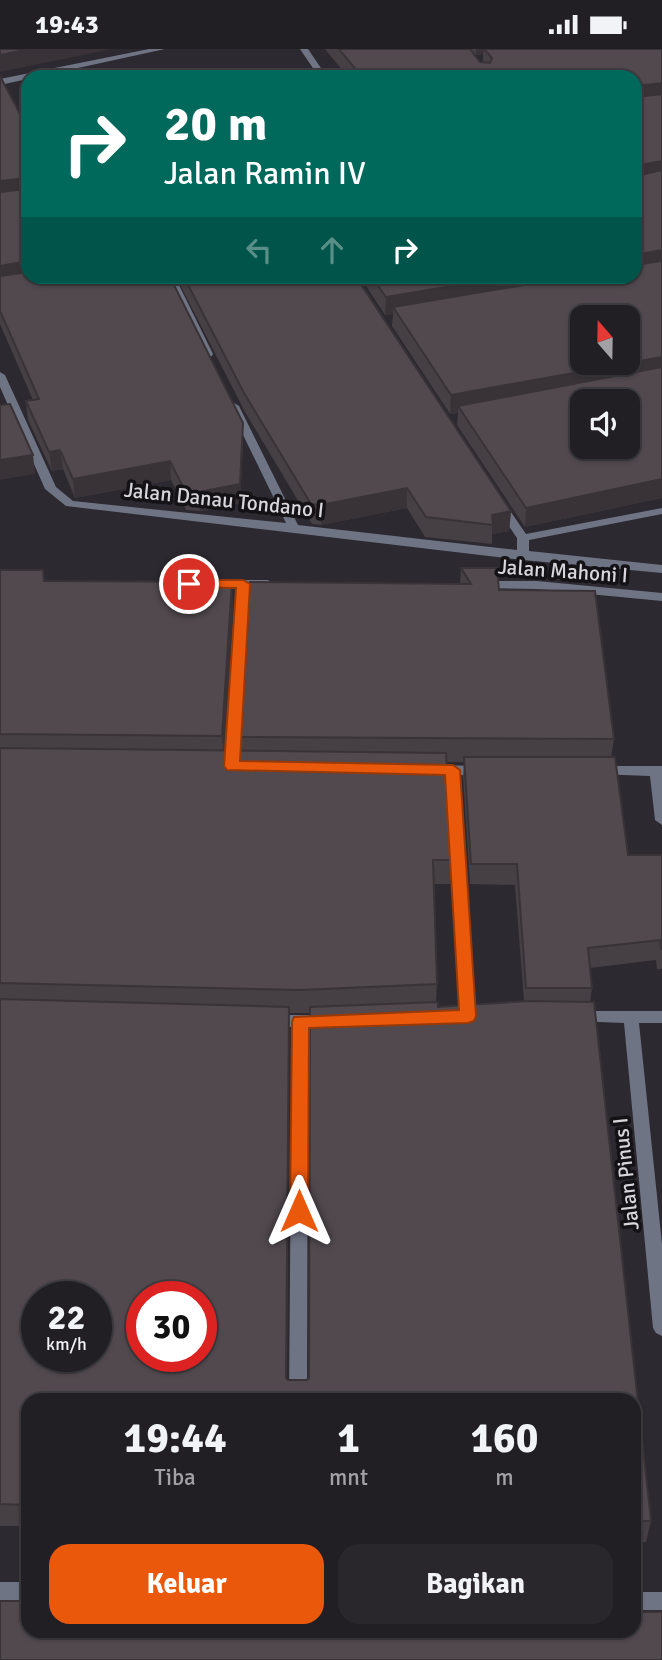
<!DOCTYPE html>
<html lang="id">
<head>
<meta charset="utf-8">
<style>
	:root { --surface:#211f24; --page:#29272c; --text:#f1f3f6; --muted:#a2a2a6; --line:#3e3d41; --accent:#ea580c }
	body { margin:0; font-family:Signika,sans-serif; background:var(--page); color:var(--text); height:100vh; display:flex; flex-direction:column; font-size:26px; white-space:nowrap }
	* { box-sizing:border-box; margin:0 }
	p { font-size:23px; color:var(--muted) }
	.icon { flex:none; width:38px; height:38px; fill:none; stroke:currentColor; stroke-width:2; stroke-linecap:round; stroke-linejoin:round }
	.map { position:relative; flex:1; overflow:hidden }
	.side { position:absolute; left:21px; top:1344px; width:620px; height:245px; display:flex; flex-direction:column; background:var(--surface); border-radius:21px; box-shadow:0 2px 5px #0004,0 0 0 2px var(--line) }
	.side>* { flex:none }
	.banner { position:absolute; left:21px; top:21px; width:621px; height:214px; border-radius:21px; box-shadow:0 2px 5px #0004,0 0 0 2px var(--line); background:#00695c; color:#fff; overflow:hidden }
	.needle { width:46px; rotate:340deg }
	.tools { position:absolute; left:570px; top:256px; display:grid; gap:14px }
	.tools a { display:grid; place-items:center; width:70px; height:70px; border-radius:14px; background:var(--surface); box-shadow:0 2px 5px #0004,0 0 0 2px var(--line); font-size:35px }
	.speed { position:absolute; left:21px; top:1232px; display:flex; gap:14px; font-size:35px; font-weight:700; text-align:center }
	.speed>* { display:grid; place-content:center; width:91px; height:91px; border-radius:50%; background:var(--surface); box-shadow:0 2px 5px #0004,0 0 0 2px var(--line); line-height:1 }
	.speed small { font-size:18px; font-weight:400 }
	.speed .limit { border:10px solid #d22; background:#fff; color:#111 }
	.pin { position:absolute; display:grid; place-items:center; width:60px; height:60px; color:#fff; margin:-30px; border:4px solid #fff; border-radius:50%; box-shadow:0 2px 7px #0007 }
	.me { position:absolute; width:77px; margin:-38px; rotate:0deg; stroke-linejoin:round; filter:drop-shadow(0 0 5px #0008) }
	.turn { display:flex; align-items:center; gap:24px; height:147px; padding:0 28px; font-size:32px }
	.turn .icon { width:91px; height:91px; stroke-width:2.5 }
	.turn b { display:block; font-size:49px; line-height:60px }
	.lanes { display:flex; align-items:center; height:66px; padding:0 28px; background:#0003; justify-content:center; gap:35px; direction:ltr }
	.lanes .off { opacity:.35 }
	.eta { display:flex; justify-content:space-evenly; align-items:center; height:119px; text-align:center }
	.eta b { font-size:42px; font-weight:800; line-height:49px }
	.primary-button { display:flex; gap:14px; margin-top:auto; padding:14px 28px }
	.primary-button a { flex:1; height:80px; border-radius:21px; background:var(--accent); color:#fff; font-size:28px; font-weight:800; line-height:80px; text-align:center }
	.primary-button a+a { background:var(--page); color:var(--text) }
	.status { display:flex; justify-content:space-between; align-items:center; height:49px; padding:0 35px; background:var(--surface); direction:ltr }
	.status svg { height:19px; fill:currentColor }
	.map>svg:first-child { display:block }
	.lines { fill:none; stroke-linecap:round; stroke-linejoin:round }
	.minor { fill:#6f7485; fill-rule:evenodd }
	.wall { fill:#463f43; fill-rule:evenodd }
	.shaded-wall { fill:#393337 }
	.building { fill:#51494e; stroke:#393337; stroke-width:2; fill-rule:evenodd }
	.route { fill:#ea580c; stroke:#983908; stroke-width:2 }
	.labels { text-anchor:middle; stroke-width:7; stroke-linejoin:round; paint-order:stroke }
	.street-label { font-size:21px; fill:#d8d6db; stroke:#141215 }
</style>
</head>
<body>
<div class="status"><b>19:43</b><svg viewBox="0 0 49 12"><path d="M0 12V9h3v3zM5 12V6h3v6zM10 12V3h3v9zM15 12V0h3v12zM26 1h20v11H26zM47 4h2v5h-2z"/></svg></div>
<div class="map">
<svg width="662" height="1611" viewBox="0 0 662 1611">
	<rect width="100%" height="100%" fill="#2c2930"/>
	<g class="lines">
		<g class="minor">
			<path d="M149,0h16l-165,36v-6z"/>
			<path d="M300,0h8l19,28h-8z"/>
			<path d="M165,228h10l38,77 -1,2h-8l-1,-2z"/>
			<path d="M0,323l5,3 51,112 17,14 213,22 -57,-117 5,-3 5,3 59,119 219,25v-12l-23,-34 2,-2h8l22,32 136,-26v6l-133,26v11l133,14v8l-139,-13 -457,-54 -21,-17 -45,-102z"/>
			<path d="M215,531h53l6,4 -6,4h-19l-10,178 -7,5 -7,-5 12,-178 -26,-1 -2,-3 2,-3z"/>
			<path d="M481,532h56l125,12v8l-125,-12 -60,-1 -2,-3z"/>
			<path d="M429,716l53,1 7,5 -7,5 -22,-1 16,241 -3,4h-10l-3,-4 -13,-241 -23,-2 -2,-3z"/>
			<path d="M600,717h62v59l-7,-5 -5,-44 -55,-2 -2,-3 2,-3z"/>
			<path d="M579,962h83v12h-23l23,221v92l-6,-3 -3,-5 -29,-305 -50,-2 -3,-4 3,-4z"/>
			<path d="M271,966h57l5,2 3,4 -3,4 -25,2 -1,373h-18l3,-373 -26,-2 -3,-4 3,-4z"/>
			<rect x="0" y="1533" width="28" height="18"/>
			<rect x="634" y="1543" width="28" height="18"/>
		</g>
	</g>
	<g class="wall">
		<path d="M325,0h337v449l-137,29 -68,-102 1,-12 -8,1 -58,-88 1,-12 -8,1 -25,-38h275v-200h-287zM471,2l5,4 7,-1v8h-3zM583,268h45v45h-45zM583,352h45v45h-45z"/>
		<path d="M0,27l28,53v148l215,146v19l-3,61 -40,8 -14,-1 -15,-30 -96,18 -12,-29 -11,2 -24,-51 -2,-19 7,-1 -33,-76z"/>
		<path d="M176,228h180l155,234 -2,20 -17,3v10l-67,-7 -18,-29 -86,17 -9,-1 -67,-112z"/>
		<path d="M461,519l38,22 115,149 -3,18 17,98h34v114h-5l-1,-9 -66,8 2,20 -2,14 61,519 -5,21h-12v-142h-606v126h-28v-956l44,11 189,25 -9,144 17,1v-14l219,-153zM446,713h18l-1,15 7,107 45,1 9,116 -86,6 -2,-5 1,-18 -3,-100h16l2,-24zM289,964h21l-1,365 -2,2h-19l-1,-1z"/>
	</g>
	<g class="shaded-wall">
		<path d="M29,0h83l-112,23v-17z"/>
		<path d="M476,0h8l-1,5 -7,1z"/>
		<path d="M662,34v17l-27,3v-15l2,-2z"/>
		<path d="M662,112v17l-27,5v-17z"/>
		<path d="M26,129l2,17 -28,4v-18z"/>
		<path d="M662,201v18l-27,5v-18z"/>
		<path d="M28,212v16l-28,7v-18z"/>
		<path d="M506,228h107l-220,30v7l-8,1 1,-18z"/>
		<path d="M662,308v18l-204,31v7l-8,1 1,-19z"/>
		<path d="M243,374v19l-3,61 -40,8 -1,-19z"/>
		<path d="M60,401l3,19 -11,2 -3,-19z"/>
		<path d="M33,406l2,19 -35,6v-20z"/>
		<path d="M170,412l1,19 -96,18 -2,-19z"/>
		<path d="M662,430v19l-137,29 1,-19z"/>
		<path d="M407,439v20l-86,17v-20z"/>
		<path d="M511,462l-2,20 -17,3v-19z"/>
		<path d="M232,533l1,24 -9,154 -2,-24z"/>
		<path d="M289,958v24l-3,369v-22z"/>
	</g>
	<g class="building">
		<path d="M0,0h29l-29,6z"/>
		<path d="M339,0h131l10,13 10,1 2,-5 -8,-9h178v34l-25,3 -2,2v-11h-273z"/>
		<path d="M0,27l28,53v55l-2,-6 -26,3z"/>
		<path d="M635,43l2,5 25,-3v67l-27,5z"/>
		<path d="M662,121v80l-27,5v-81l2,2z"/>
		<path d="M28,138v74l-28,5v-74l26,-3z"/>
		<path d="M662,212v96l-211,38 -58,-88 178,-30h64v-12zM583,268h45v45h-45z"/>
		<path d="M28,223v5h142l73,146 -3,61 -41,8 -14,-1 -15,-30 -97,18 -13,-29 -11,2 -23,-51 13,-2 -39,-88v-35z"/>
		<path d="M184,228h172l155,234 -19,4 1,10 -67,-8 -19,-29 -86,17 -10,-1 -67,-111z"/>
		<path d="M372,228h134l-120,20z"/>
		<path d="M662,318v112l-136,29 -68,-102zM583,352h45v45h-45z"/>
		<path d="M10,355l23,51 -33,5v-55z"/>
		<path d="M461,519h36l2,22 96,1 19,148 -373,-2 9,-155 221,2z"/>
		<path d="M0,521h43l1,11 188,1 -10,154 -222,-2z"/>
		<path d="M0,699l446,5 6,107h-19l4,124 -137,6 -300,-7z"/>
		<path d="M464,708h151l13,98h34v94h-1l-1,-9 -72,8 4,40h-66l-9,-124h-46z"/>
		<path d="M0,950l289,8 -3,371 2,2h19l2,-2 1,-371 128,-5v5l90,-6 66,1 57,519h-17v-121h-606v105l-28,-1zM37,1248h59v59h-59zM142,1248h59v59h-59z"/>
		<path d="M0,1552h28v30h606v-19h28v48h-662z"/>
	</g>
	<path class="route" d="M189,531h54l7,4 -10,177 213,4 7,5 16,246 -2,5 -6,2 -159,5 -1,183 -2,6 -7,2 -7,-2 -2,-6 2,-189 2,-5 165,-7 -14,-235 -218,-5 -3,-4 12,-178 -52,-1v-6z"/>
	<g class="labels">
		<g class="street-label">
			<text transform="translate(224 451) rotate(6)" y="7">Jalan Danau Tondano I</text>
			<text transform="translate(563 522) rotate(4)" y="7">Jalan Mahoni I</text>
			<text transform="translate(626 1125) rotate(-96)" y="7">Jalan Pinus I</text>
		</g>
	</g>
</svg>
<div class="tools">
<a><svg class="needle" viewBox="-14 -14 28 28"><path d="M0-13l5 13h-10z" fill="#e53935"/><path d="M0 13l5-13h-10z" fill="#a2a2a6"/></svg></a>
<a><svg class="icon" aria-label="sound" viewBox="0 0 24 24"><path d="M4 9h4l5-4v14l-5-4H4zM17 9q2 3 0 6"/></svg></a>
</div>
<div class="speed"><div>22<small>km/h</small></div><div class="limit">30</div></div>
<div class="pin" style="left:189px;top:535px;background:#d93025"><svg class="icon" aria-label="arrive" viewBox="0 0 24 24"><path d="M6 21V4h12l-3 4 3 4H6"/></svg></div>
<svg class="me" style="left:299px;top:1162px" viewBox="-20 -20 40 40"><path d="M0-17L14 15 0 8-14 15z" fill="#ea580c" stroke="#fff" stroke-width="4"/></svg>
<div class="banner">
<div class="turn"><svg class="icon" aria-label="right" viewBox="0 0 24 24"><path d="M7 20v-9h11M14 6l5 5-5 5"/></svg><div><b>20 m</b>Jalan Ramin IV</div></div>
<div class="lanes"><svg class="icon off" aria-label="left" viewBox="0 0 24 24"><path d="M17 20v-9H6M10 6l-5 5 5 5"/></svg><svg class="icon off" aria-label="ahead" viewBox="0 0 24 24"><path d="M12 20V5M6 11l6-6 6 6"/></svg><svg class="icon" aria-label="right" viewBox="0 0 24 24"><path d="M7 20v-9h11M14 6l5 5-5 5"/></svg></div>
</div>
<section class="side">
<div class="eta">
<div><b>19:44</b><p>Tiba</p></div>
<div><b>1</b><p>mnt</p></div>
<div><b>160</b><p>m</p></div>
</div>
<div class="primary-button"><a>Keluar</a><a>Bagikan</a></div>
</section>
</div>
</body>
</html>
